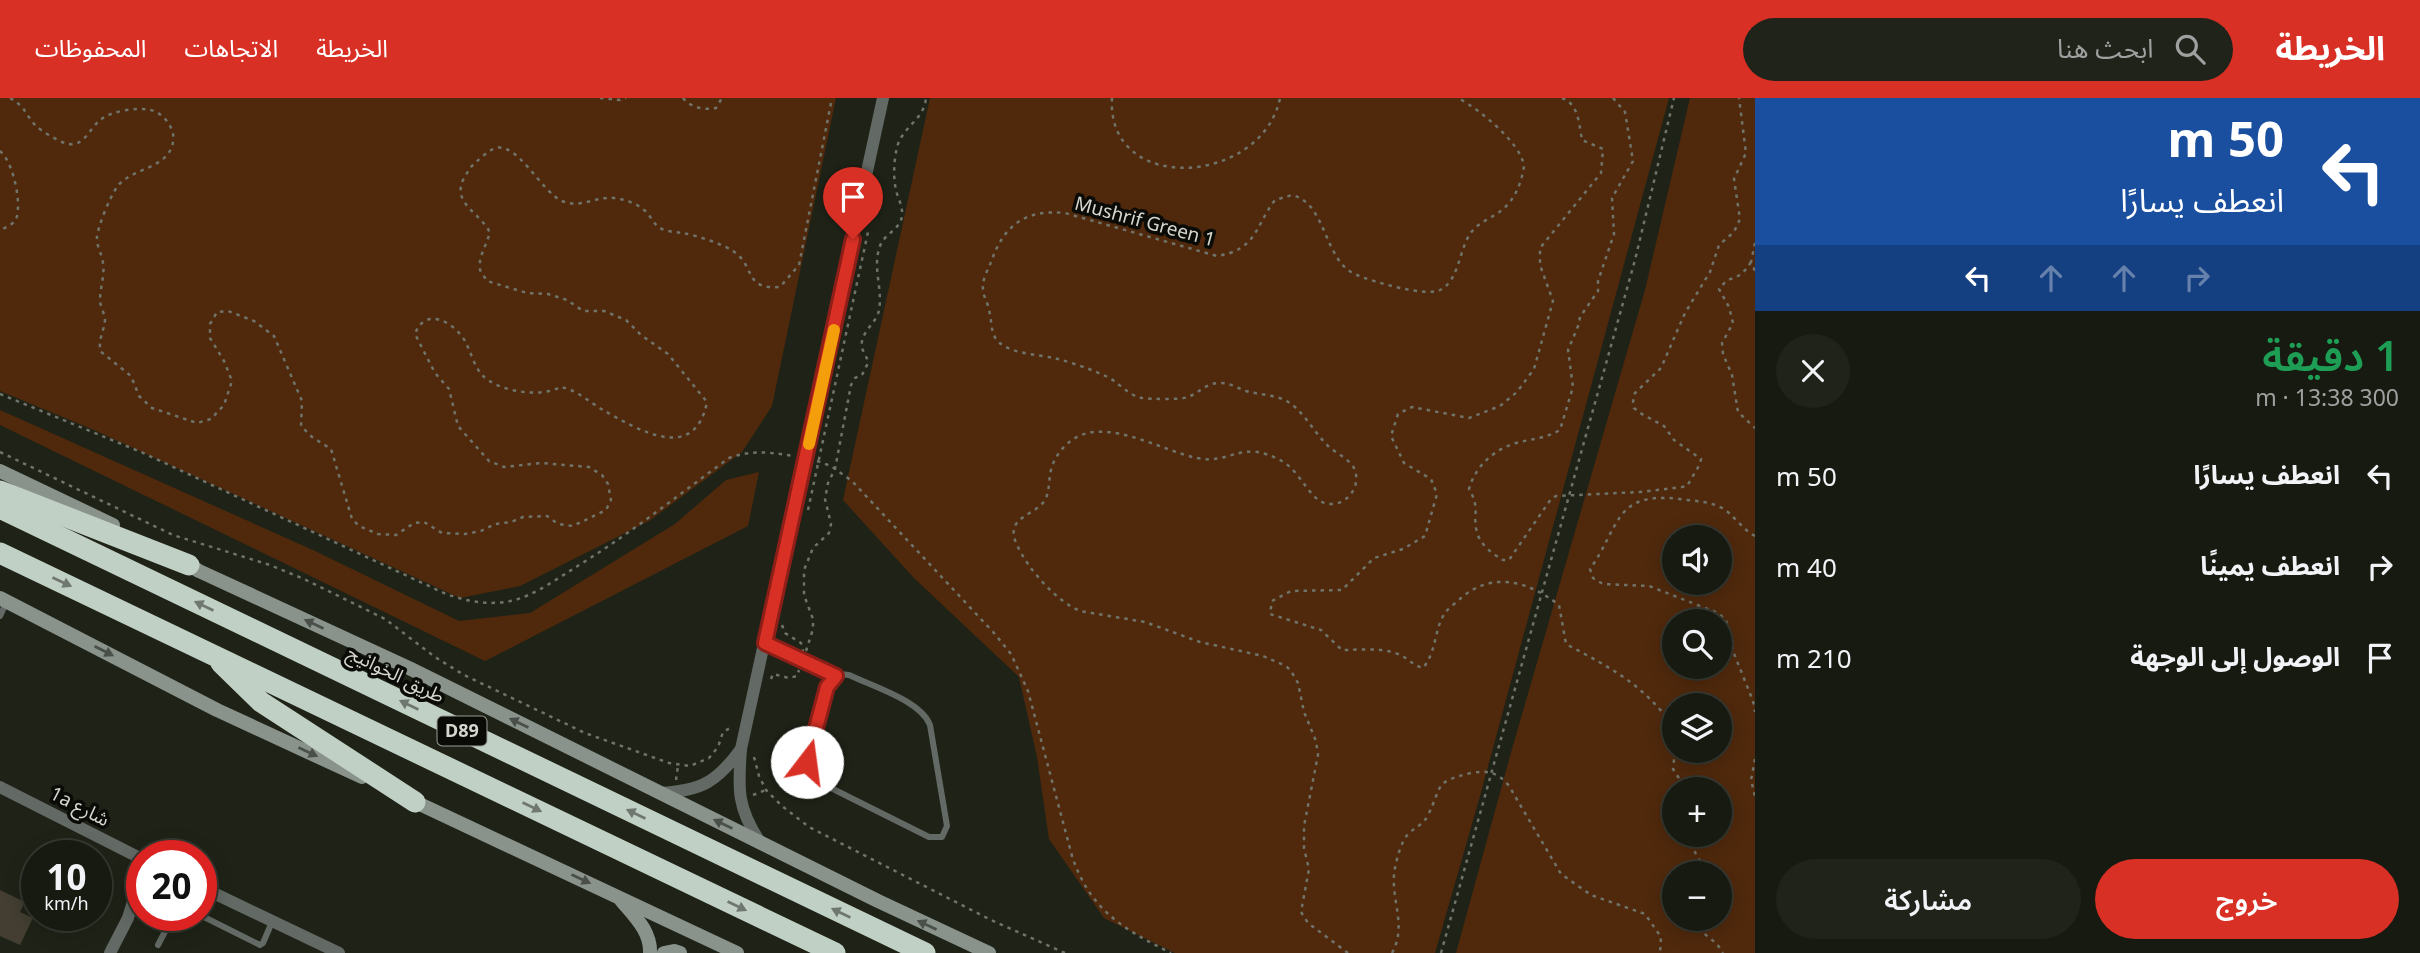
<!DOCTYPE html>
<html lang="ar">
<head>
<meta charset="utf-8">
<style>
	:root { --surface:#171a11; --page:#20231a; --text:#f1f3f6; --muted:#9ea19f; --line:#363831; --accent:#d93025 }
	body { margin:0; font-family:"Noto Sans","Noto Sans Arabic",sans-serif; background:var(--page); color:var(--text); direction:rtl; height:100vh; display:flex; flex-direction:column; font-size:26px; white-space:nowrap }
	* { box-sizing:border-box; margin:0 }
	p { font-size:23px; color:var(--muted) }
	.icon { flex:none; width:38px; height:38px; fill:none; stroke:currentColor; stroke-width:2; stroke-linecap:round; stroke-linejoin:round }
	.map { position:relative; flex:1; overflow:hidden; direction:ltr }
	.drawer { display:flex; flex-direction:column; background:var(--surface); width:665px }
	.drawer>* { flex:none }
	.guide { background:#1a4fa0; color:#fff; overflow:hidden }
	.tools { position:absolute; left:1662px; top:427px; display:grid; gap:14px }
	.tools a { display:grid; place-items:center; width:70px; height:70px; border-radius:50%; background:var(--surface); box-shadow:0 4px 18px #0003,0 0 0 2px var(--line); font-size:35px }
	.speed { position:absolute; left:21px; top:742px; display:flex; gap:14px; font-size:35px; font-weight:700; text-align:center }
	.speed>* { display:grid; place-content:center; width:91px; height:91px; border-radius:50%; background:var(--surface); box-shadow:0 4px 18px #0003,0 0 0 2px var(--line); line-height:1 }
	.speed small { font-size:18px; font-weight:400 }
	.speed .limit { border:10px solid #d22; background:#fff; color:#111 }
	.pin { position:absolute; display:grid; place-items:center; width:60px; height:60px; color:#fff; margin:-72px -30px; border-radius:50% 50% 50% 0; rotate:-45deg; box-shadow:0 0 7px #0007 }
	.pin .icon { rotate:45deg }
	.me { position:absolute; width:77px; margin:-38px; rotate:15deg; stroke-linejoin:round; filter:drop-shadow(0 0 5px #0008) }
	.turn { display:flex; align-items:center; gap:24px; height:147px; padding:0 21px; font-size:32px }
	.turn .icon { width:91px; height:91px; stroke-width:2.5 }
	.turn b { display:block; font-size:49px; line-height:60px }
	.lanes { display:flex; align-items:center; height:66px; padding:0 21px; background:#0003; justify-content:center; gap:35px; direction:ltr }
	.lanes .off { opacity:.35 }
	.round { display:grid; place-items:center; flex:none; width:74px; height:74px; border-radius:37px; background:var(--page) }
	.overview { display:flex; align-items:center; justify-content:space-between; height:119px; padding:0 21px }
	h1 { font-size:42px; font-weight:600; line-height:52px; color:#1e9e55 }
	.primary-button { display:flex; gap:14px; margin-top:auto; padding:14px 21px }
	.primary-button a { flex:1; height:80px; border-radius:42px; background:var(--accent); color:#fff; font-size:28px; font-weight:600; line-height:80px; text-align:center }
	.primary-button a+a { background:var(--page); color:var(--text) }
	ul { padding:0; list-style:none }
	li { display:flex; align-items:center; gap:21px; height:91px; padding:0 21px }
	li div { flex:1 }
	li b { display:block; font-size:26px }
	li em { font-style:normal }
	header { display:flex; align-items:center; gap:42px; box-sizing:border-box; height:98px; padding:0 35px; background:var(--accent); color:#fff }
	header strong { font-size:33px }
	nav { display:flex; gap:38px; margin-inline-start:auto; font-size:24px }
	.search { width:490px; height:63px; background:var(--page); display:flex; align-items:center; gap:18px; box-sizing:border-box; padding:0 24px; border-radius:38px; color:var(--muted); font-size:26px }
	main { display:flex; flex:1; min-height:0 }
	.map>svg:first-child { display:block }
	.green { fill:#50290c; fill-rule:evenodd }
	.building { fill:#433e31 }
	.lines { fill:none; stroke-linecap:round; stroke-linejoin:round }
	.path { stroke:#707369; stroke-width:2.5; stroke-dasharray:3.5 5; stroke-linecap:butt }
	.lane { stroke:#636965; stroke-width:6 }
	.street { stroke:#636965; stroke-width:12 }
	.secondary { stroke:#89938c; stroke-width:14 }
	.highway { stroke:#c1d0c5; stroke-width:21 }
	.oneway { fill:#6f7770 }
	.oneway2 { fill:#4a4f4a }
	.route-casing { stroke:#8d1f18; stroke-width:18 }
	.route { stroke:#d93025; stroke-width:12 }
	.slow { stroke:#f59e0b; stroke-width:12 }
	.labels { text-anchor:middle; stroke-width:7; stroke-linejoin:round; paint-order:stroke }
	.shield { fill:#0a0b07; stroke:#989a93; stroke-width:2 }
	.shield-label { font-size:18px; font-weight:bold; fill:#d5d7cf }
	.street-label { font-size:19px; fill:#d5d7cf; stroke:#0a0b07 }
</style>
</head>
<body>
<header>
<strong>الخريطة</strong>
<div class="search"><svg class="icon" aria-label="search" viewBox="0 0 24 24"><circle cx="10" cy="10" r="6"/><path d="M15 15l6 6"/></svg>ابحث هنا</div>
<nav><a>الخريطة</a><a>الاتجاهات</a><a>المحفوظات</a></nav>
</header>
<main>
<section class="drawer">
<div class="guide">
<div class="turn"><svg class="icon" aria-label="left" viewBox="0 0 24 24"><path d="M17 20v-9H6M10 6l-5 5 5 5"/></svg><div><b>50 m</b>انعطف يسارًا</div></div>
<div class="lanes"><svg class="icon" aria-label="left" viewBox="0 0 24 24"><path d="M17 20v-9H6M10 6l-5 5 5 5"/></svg><svg class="icon off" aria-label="ahead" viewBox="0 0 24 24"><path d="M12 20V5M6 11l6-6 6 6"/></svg><svg class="icon off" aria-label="ahead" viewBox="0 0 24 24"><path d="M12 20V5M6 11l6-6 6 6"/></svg><svg class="icon off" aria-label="right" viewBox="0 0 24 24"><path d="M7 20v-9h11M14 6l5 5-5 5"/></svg></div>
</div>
<div class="overview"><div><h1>1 دقيقة</h1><p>300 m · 13:38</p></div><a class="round"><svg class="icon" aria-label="close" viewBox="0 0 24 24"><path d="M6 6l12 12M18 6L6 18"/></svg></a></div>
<ul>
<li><svg class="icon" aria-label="left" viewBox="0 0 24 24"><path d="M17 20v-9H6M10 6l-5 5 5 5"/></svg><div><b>انعطف يسارًا</b></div><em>50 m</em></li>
<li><svg class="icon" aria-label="right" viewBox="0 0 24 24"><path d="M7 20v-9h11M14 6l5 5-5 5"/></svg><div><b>انعطف يمينًا</b></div><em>40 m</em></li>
<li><svg class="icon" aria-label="arrive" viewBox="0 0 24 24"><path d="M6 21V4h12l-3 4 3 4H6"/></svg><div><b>الوصول إلى الوجهة</b></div><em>210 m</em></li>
</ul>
<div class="primary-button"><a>خروج</a><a>مشاركة</a></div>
</section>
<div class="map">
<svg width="1755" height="855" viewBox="0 0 1755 855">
	<rect width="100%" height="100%" fill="#1f2317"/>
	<g class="green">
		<path d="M0,0h836l-64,308 -30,46 -93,69 -129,65 -60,12 -366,-168 -94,-39z"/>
		<path d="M930,0h739l-189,698 -45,157h-260l-71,-35 -55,-79 -12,-82 -18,-80 -105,-99 -71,-78z"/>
		<path d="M1690,0h65v855h-299l56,-204 133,-459zM1675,439h45v46h-45zM1675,523h45v46h-45zM1675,607h45v46h-45zM1675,691h45v46h-45zM1675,775h45v46h-45z"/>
		<path d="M0,312l315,141 144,70 71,-8 145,-89 51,-44 33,-8 -11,54 -263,135 -485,-236z"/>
	</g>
	<path class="building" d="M0,792l25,12 -5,10 13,6 -13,27 -20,-9z"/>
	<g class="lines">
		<g class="path">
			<path d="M10,0c16,9 15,16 25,27 6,6 20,14 27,17 20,9 26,-11 37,-21 10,-10 38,-14 51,-11 13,2 26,19 23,32 -4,27 -43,26 -56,45 -7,10 -19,39 -20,50 -1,8 5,17 6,26 2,12 -3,25 -3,37 0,7 5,14 5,20 -1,12 -6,15 -5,31l31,25 8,20 13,12 45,15 14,-4 13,-14 8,-24 -8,-20 -14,-23v-14l7,-12 11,-1 26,10 20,15 28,65 -1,25 11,11 19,12 21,70 7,7 19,8 18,1 18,-12 10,-1 18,11 23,1 16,-3 14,-7 16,-2 12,-5 24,-1 11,8 15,2 33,-16 5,-10 -3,-16 -6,-9 -13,-8 -48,-4 -37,4 -15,-6 -31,-35 -9,-37 -14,-16 -20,-39c10,-28 39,-12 50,7 6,11 9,25 17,34 16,17 60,23 78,12 16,2 29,15 43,23 35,20 92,54 104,-8l-39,-48 -27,-19 -15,-15 -22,-9h-21l-16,-11 -19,-6 -21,-1 -40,-12 -7,-11v-11l10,-26c-8,-19 -38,-29 -27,-53 4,-7 7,-13 13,-18 5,-4 11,-10 17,-13 23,-11 48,43 69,52 18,8 34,-5 52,-3 10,1 22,5 30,12 7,5 9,15 18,19 6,3 14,3 21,4 15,3 37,10 50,18 23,15 10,39 47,36l19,-22 33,-167"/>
			<path d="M600,0l20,2 6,-2"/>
			<path d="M683,0c8,10 21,12 33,10l6,-10"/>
			<path d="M1112,0c-6,98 150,88 168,0"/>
			<path d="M1562,0c17,6 17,27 20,42l21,9 -2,24 -61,75v17l13,36 -19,68 -17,23 -17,14 -31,12 -57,-11 -14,7 -7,22 13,27 27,16 6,15 -12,42 -22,13 -29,9 -32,32 -51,1 -19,10 -2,13 51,16 21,20c18,0 38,-3 56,4 10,4 14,11 25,14 14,-17 11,-39 22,-55 3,-5 11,-10 16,-15 32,-27 67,-17 98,7l7,39c45,24 79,41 109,85"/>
			<path d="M1613,0l12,14 8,49 -21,37 2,36 -16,47v10l-18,26 -1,7 -11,26 5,37 -13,43c-13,8 -29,9 -44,13 -23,7 -41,24 -47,46 12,20 3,26 8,43 3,13 16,22 26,28h6l42,-61 5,-3 84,-4 42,-5 5,-1 13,-22 1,-5 -27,-19 -10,-14 -24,-13 -6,-5 -1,-6 2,-9 26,-25 24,-55 25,-41 9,-27 15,-13 6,-13 -6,-40 12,-26 -7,-55"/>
			<path d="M0,53c13,11 21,49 17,65 -2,8 -10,11 -17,14"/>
			<path d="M1755,145l-4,19 4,9"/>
			<path d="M1751,164c-7,11 -12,15 -24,18l-8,9 10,18 4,16 -11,20 1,11 9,21 6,37 17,16"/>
			<path d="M0,296l141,58 305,142c23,8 45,12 69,6 21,-6 42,-21 61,-33 54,-33 102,-72 153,-109 21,-8 42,-6 64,-2"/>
			<path d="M0,354l173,83 97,30 34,14 81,40 50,38 29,18 121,58 84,30 21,3 19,-8 9,-11 5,-15 9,-5"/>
			<path d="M817,363l14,5 21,15 142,152 17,21 17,37 44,165c18,54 51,73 99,97"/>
			<path d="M808,412l60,-278"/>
			<path d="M1755,438c-13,-7 -21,-21 -33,-28 -13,-7 -28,-7 -43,-9 -65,-8 -59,28 -89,70l3,9 10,6 46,2 69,27 8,7 7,31 20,50 2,11"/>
			<path d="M782,527l3,8 16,10 2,8"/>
			<path d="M806,553l7,-22v-10l-9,-24v-25l9,-22 16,-15 2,-9 -6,-25 3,-16 7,-14 16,-84 4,-7 7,-3 6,-12c-1,-7 -4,-9 -6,-15 -3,-15 15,-25 17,-38 4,-21 -7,-43 1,-64 5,-13 20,-16 22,-30 1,-10 -4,-17 -6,-26 -3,-13 -2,-30 1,-43 6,-21 27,-27 29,-49"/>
			<path d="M771,581l2,-5 16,4 8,-2 2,-6"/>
			<path d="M1675,653l-2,18 13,20"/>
			<path d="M754,659l5,19 7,14 16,16 27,21 182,93 74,33"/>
			<path d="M1755,661l-4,21 4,16"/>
			<path d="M676,682l2,-14"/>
			<path d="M753,697l13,-5"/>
			<path d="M1694,737l-2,12 15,26"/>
			<path d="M1699,821l2,12 16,13 6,9"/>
			<path d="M1348,855l-40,-30 -7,-11 8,-43 -5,-21v-22l14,-71 -2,-14 -12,-29 -6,-29 -7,-12 -5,-5 -23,-10 -63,-14 -55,-20 -65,-11c-24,-10 -52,-42 -63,-66 -14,-30 20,-28 29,-47 3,-8 3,-15 4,-23 2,-15 12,-29 25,-37 34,-20 87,13 122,20 34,7 43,-19 83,2 22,11 30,44 50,44 18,1 32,-19 24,-36 -5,-9 -18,-15 -26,-22 -12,-12 -21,-28 -33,-39 -14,-13 -32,-11 -49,-16 -9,-3 -18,-9 -27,-8 -13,0 -20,10 -31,14 -7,3 -38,2 -46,1 -16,-3 -24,-18 -39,-23 -15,-7 -33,-13 -49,-17 -15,-3 -36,-4 -50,-12 -15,-9 -11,-21 -15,-36 -1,-7 -6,-14 -6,-21 -1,-10 5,-19 8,-27 13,-37 34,-53 74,-49l152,43c40,-6 38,-30 58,-56l17,-5c36,9 31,67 65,80 16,7 69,22 83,15 19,-9 19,-40 30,-56 6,-9 16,-14 25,-19 18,-11 26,-29 29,-49 -3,-23 -45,-57 -66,-68"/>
			<path d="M1392,855c16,-28 -3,-56 3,-85 2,-10 6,-27 14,-35 7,-6 15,-9 19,-18 15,-30 5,-33 43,-42 16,-3 27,-1 38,13l52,88 30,21 54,19 16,23 -1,16"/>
			<path d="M1441,855l194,-693 39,-162"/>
		</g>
		<g class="lane">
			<path d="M0,518l6,-13"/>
			<path d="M765,545l71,33"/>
			<path d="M840,576l9,1c23,11 72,26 81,50l17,101 -5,11h-13l-112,-56 -8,-8 -2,-11 20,-75 5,-8z"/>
			<path d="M200,817l60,30 3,-2 9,-21"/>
			<path d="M158,847l13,-25 7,-5"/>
		</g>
		<g class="street">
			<path d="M0,689l142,72"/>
			<path d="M660,695c41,-2 57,-11 81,-44"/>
			<path d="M760,744c-23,-34 -22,-53 -19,-93l142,-651"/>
			<path d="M201,789l138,66"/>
			<path d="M110,855l18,-35 14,-46"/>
		</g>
		<g class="secondary">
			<path d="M0,373l113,54"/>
			<path d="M181,462l18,11 210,97 469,233 111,52"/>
			<path d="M0,500l217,112 145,67"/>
			<path d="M409,701l328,154"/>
			<path d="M621,802c13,16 30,31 29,53"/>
			<path d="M664,855l10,-2 6,2"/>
		</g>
		<g class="highway">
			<path d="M0,393l189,74"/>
			<path d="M0,410l925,445"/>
			<path d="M0,455l835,400"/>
			<path d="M221,565l40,39 154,100"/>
		</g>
	</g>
	<defs><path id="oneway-solid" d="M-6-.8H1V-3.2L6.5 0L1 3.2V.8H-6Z" transform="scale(1.75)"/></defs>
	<g class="oneway">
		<use href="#oneway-solid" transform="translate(62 484) rotate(25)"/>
		<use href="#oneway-solid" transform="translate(204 508) rotate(-154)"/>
		<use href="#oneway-solid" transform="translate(409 607) rotate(-154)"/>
		<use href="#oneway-solid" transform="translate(532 709) rotate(26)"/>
		<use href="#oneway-solid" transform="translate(636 716) rotate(-154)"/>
		<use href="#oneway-solid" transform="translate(737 808) rotate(26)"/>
		<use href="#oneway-solid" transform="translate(841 815) rotate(-154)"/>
	</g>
	<g class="oneway2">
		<use href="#oneway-solid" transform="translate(314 526) rotate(-155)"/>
		<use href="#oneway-solid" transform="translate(104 553) rotate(27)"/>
		<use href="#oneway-solid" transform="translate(519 625) rotate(-154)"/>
		<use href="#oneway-solid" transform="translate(308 654) rotate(25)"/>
		<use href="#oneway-solid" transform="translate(723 726) rotate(-154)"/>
		<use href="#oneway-solid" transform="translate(581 781) rotate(25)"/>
		<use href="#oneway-solid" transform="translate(927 827) rotate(-155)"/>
	</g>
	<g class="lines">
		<defs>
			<path id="route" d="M807,664l20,-75 9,-11 -71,-33 88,-404"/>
		</defs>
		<use href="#route" class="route-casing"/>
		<use href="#route" class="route"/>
		<path class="slow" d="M809,346l25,-114"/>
	</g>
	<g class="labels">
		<rect class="shield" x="437.5" y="618.5" width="49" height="29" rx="5"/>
		<g class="shield-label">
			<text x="462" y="639">D89</text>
		</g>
		<g class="street-label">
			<text transform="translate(1145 123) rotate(15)" y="7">Mushrif Green 1</text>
			<text transform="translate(396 576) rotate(26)" y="7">طريق الخوانيج</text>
			<text transform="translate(80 708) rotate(27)" y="7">1a شارع</text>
		</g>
	</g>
</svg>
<div class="tools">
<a><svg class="icon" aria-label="sound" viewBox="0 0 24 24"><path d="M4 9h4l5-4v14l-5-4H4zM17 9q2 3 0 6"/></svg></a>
<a><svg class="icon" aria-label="search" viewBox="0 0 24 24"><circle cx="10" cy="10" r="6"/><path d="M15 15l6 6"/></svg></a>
<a><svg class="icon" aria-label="layers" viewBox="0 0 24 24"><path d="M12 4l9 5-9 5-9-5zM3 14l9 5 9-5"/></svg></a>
<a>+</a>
<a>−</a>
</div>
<div class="speed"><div>10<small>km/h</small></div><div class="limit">20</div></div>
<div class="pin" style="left:853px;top:141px;background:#d93025"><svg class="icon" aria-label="arrive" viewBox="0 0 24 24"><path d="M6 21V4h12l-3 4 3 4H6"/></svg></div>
<svg class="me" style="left:807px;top:664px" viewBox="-20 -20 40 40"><circle r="19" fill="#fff"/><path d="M0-13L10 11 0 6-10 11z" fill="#d93025"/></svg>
</div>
</main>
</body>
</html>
